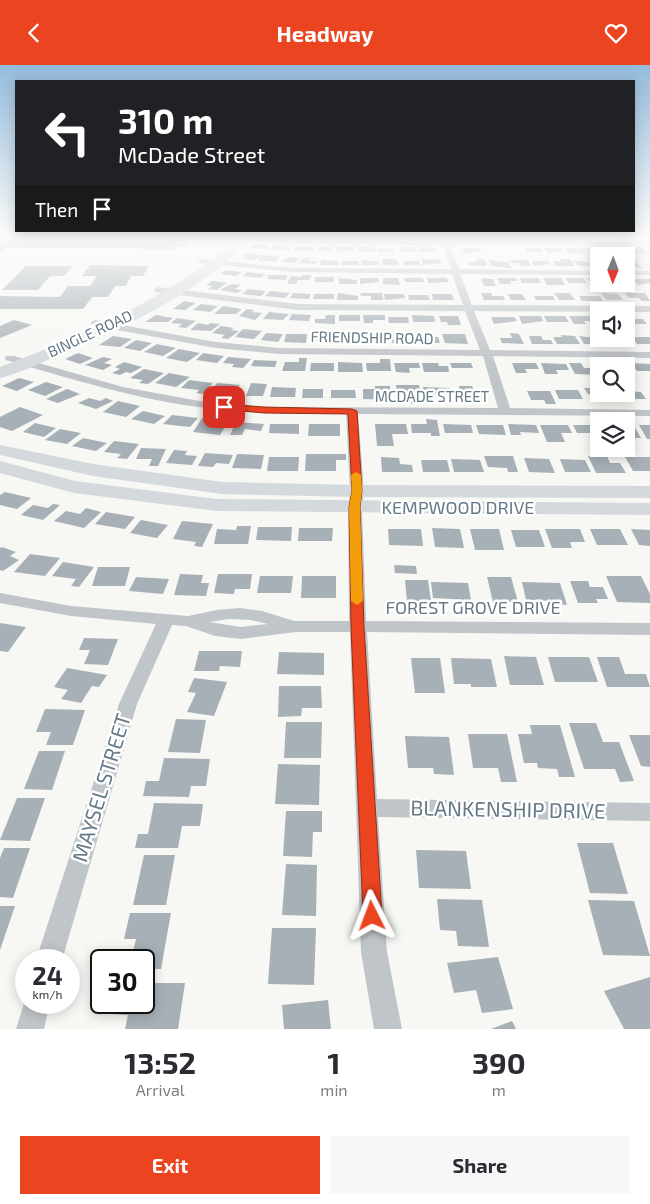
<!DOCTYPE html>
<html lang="en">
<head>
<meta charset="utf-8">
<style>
	:root { --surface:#fff; --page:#f7f7f7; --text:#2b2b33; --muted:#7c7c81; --accent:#eb4420 }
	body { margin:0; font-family:"Exo 2",sans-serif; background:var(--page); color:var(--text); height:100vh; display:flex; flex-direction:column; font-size:19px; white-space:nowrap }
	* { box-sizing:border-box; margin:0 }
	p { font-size:16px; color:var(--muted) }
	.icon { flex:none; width:28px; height:28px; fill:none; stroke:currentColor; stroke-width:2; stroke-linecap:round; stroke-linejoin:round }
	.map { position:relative; height:964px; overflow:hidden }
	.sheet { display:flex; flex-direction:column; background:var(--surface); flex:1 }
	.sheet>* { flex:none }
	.guide { position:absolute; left:15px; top:15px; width:620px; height:152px; border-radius:0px; box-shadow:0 2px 12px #0003; background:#202124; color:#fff; overflow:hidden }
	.needle { width:32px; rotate:181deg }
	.fabs { position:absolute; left:590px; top:182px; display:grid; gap:10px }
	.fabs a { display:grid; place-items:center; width:45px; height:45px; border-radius:0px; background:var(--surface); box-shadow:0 2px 12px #0003; font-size:25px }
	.speed { position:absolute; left:15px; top:884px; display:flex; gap:10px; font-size:25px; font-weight:700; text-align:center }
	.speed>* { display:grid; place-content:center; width:65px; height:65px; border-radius:50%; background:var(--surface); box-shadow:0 2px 12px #0003; line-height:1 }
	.speed small { font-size:12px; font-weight:400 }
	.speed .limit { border:2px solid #111; border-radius:8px; background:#fff; color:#111 }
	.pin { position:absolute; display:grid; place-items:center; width:42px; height:42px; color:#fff; margin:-21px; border-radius:10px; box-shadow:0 2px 8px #0006 }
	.me { position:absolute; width:55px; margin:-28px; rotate:357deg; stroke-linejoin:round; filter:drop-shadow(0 0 4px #0008) }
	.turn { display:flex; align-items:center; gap:18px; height:105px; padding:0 20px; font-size:22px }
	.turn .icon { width:65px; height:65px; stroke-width:2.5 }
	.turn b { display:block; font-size:35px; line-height:42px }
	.then { display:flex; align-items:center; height:48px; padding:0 20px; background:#0003; gap:10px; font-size:19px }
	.eta { display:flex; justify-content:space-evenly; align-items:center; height:85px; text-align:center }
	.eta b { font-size:30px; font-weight:700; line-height:35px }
	.button { display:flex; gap:10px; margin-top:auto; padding:10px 20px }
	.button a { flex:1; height:58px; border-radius:0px; background:var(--accent); color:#fff; font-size:20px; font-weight:700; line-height:58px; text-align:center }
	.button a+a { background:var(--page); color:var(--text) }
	header { display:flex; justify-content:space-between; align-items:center; height:65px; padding:0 20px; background:var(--accent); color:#fff; font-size:22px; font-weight:700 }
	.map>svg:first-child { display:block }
	.building { fill:#a7b0b6 }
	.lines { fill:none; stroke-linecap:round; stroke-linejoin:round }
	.street { fill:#c0c5c9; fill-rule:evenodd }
	.secondary { fill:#d4d9dd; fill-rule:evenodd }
	.primary { fill:#d4d9dd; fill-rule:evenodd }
	.route { fill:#eb4420; stroke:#992c15 }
	.slow { fill:#f59e0b }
	.labels { text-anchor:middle; stroke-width:5; stroke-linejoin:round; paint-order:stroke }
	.far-street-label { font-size:15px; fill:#657987; stroke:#fff }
	.street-label { font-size:18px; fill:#657987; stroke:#fff }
	.near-street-label { font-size:21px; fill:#657987; stroke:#fff }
</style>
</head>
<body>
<header><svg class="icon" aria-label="back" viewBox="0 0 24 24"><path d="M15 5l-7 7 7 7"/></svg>Headway<svg class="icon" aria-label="heart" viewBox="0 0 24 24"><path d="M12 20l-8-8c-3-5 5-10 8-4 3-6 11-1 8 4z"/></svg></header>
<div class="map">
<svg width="650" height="964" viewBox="0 0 650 964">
	<rect width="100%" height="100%" fill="#f7f7f4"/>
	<g class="building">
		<path d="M0,169h197l-2,4h-6l-4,9h-10l-1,3h-32l1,-2h-138l-5,3z"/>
		<path d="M396,169h16l1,3h-17z"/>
		<path d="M476,169h16l2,3h-16z"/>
		<path d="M494,169h16l3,3h-17z"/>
		<path d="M569,169h15l3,3h-15z"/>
		<path d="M605,169h16l4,4 -16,-1z"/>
		<path d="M625,169h15l3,4h-15z"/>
		<path d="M254,179l16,1 -4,4 -17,-1z"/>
		<path d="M272,181h19l-1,4h-19z"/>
		<path d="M295,182h19l-1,4h-19z"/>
		<rect x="317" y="182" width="17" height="4"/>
		<rect x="337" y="182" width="18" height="4"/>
		<rect x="358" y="182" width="17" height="5"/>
		<path d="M399,182h17l1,5h-17z"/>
		<path d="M418,182l18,1v3l-17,1z"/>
		<path d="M635,182h6l6,6h-17l-4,-5h11z"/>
		<path d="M377,183l17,1 1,3h-17z"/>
		<path d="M462,183h18l2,3 -18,2z"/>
		<path d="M525,183h16l2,4h-16z"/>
		<path d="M544,183h17l2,3 -15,2z"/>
		<path d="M565,183h17l4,5h-18z"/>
		<path d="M585,183h18l2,3 -16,2z"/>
		<path d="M606,183h16l5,5 -17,-1z"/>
		<path d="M247,188l15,2 -8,5 -9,-1 4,-2 -7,-1z"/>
		<path d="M263,190l17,2 -5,5 -17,-2z"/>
		<path d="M288,192l12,1 -5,5 -14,-1z"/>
		<path d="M303,193h8l-2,3h8l-2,3 -17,-1z"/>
		<path d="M382,194h15l1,6h-15z"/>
		<path d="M421,194l19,1 1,3 -18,2z"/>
		<path d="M476,194h8l3,7 -18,-1 -1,-3h9z"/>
		<path d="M560,194h10l5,7h-19l-3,-5h8z"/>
		<path d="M321,195l18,1v4h-19z"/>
		<path d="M361,195l18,2v3h-17z"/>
		<path d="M489,195l20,3 2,5 -20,-2z"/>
		<path d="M510,195h18l3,6h-11l-2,-3h-6z"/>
		<path d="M573,195l21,3 3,3h-19z"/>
		<path d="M342,196h16l1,4h-17z"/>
		<path d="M403,196h16l1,4h-16z"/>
		<path d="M531,196h17l2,3 -15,2z"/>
		<path d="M626,196l11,2 6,5 -17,-2z"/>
		<path d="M90,200l59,1 -6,10h-12l-5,10h-11l-7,11h-16l-9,12h-83v-13l60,1 8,-11h22l7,-10h-15z"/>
		<path d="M26,201h47l-9,10h-14l-12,14h-36z"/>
		<path d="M226,205l16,2 -6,4 -16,-2z"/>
		<path d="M247,207l18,2 -4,4 -19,-2z"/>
		<path d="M268,210h19l-1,5 -19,-1z"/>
		<path d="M303,210h9l-3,5h-11l-2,4h-9l4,-8 11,1z"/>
		<rect x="315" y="212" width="19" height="5"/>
		<path d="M339,213l18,2v4h-18z"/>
		<path d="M360,213h18l1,4 -19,2z"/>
		<path d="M383,213h15l2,7 -17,-1z"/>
		<path d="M404,213h19l1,4h-19z"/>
		<path d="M427,213h20l1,4 -20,1z"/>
		<path d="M481,213l12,1 3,7h-12z"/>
		<path d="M497,213h19l2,3h-8l1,3h-11z"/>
		<path d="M520,213h19l2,5h-19z"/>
		<path d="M543,213h18l4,7h-18z"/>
		<path d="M565,213h18l4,5h-18z"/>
		<path d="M587,213h12v7h-7z"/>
		<path d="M633,214h17v4l-12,2z"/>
		<path d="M212,216l15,2 -10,7 -9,-1 5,-3 -7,-1z"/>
		<path d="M231,219l10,1 -6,4 8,1 -6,3 -17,-3z"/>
		<path d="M248,224l18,2 -5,5 -19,-2z"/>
		<path d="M270,226l20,2 -5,5 -20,-2z"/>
		<path d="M293,228l18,1 -2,5 -19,-1z"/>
		<path d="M338,228l20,3v4h-21z"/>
		<path d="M360,228h22l1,7h-12v-4h-10z"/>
		<path d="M481,228h10l1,3h11l2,4h-21z"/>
		<path d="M554,228h16l5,7h-16z"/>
		<path d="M601,228l17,1 5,6h-17z"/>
		<path d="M625,228h20l5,8h-8l-3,-3h-10z"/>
		<path d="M314,229h20v5h-21z"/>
		<path d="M384,229h20l1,4 -20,2z"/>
		<path d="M432,229h20l2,6h-21z"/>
		<path d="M508,229h14l4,6h-15z"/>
		<path d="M408,230h20l2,5h-21z"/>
		<path d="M534,231h19l2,4h-19z"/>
		<path d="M579,231h21l3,5h-21z"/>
		<path d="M184,236l12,2 -11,7 -12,-1z"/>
		<path d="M201,239l17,2 -8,6 -17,-2z"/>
		<path d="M223,241l19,3 -6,5h-22z"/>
		<path d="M247,244l7,1 -2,2 10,1 -7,7 -16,-4z"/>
		<path d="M269,247l20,2 -6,6 -20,-1z"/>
		<path d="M292,249l19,1 -2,6 -20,-1z"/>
		<path d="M156,250l17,3 -5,4h-23z"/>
		<path d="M326,250h9v9l-20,-1v-4h10z"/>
		<rect x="339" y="250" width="21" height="6"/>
		<path d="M363,250h22v5h-12v3h-9z"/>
		<path d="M412,250l22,1 1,6h-22z"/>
		<path d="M439,251h19l3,9h-13l-1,-3h-6z"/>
		<path d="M519,251h22l2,5 -21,3z"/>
		<path d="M544,251h21l4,6h-22z"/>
		<path d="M569,251h21l4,5h-10l2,3h-12z"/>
		<path d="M626,251l4,3h13l4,5h-21z"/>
		<path d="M388,252h20l1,6h-20z"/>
		<path d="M491,252h23l3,4 -23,3z"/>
		<path d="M177,253l19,3 -10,7 -8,-1 4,-3 -11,-1z"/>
		<path d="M14,255l18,5 -32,13v-12z"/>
		<path d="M198,258l10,2 2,-2 10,1 -9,7 -21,-1z"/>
		<path d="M221,261l13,2 -3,2 8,1 -11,8 -7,-1 4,-3 -13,-2z"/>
		<path d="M243,264l19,2 -8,8 -19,-2z"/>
		<path d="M266,268l17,1 -5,8 -17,-2z"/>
		<path d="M510,268l9,1 5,10 -22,-1 -2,-5h12z"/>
		<path d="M286,269h21l-1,9 -22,-1z"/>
		<path d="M344,269h16v7h-8v2h-14v-7h6z"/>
		<path d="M442,269h23l3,10 -23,-1z"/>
		<path d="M313,270h21v8l-21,-3z"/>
		<path d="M365,270h22v8h-21z"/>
		<path d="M391,270h20l2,8h-21z"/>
		<path d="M561,270l14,1 5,8h-23l-4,-7h9z"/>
		<path d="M113,271l19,3 -12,8 -21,-2z"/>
		<path d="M529,271h12l2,4h8l2,4h-21z"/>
		<path d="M579,271l25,3 3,5h-23z"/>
		<path d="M626,271l4,6 -20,2 -3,-5h19z"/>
		<path d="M418,272h20l2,6h-21z"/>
		<path d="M632,272h18v7h-13z"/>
		<path d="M136,275l16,3 -12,8 -16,-3z"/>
		<path d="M157,279l19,4 -13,8 -19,-4z"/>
		<path d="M179,284l21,4 -13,9 -21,-4z"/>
		<path d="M78,288l15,5 -13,6 -15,-5z"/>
		<path d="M203,288l21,3 -7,7 -21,-3z"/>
		<path d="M103,292l9,2 -8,4 8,2 -9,5 -18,-5z"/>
		<path d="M228,292l23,2 -8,9 -11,-1 2,-3 -11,-1z"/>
		<path d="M299,293h8l-2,13h-23l3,-9h14z"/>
		<path d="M380,294h10l1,12h-24l-1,-8h14z"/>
		<path d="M254,295l23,1 -2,6 -24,-1z"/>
		<path d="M124,297l18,5 -11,6 -5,-1 -6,3 -8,-2 8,-4 -5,-2z"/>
		<path d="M338,297l24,1 1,9h-25z"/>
		<path d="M311,298h23v8h-24z"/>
		<path d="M394,298h25l1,5h-11l1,5 -14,-1z"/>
		<path d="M422,298h16l1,3h9l1,6h-25z"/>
		<path d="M450,298h21l2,5h-21z"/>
		<path d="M512,298h24l3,6h-14l2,4h-11z"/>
		<path d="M541,298l25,1 3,6h-13l2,4h-13z"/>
		<path d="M569,298h12l3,5h13l2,7 -24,-1z"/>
		<path d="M631,298l19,1v7h-13z"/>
		<path d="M144,304l20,4 -16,11 -9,-1 4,-3 -13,-2z"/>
		<path d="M169,308l21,4 -14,10 -21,-4z"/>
		<path d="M19,313l15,4 -17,9 -15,-5z"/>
		<path d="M189,315l24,3 -10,11 -7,-1 3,-3 -18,-2z"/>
		<path d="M46,317l17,5 -18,9 -17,-6z"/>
		<path d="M217,318l23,2 -8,12 -10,-1 2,-3 -14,-1z"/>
		<path d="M251,318l16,1 -4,12h-17z"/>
		<path d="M396,320h23l3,19h-11l-1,-6h-13z"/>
		<path d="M375,321h15l1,14 -28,-1v-10h12z"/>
		<path d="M459,321h13l2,5h11l3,8h-26z"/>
		<path d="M272,322l24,1 -1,9h-25z"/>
		<path d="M423,322l27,1 2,7 -18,-1 1,5h-10z"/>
		<path d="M584,323h15v6h13l4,5h-18l-2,-4 -8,-1z"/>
		<path d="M67,324l13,5 -22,9 -12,-4z"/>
		<path d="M303,324h20v9h-21z"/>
		<path d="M331,325h24l1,8h-25z"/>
		<path d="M555,325h23l5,9h-24z"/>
		<path d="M527,326h23l6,13h-10l-2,-4h-13z"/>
		<path d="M626,326l15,1 5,7h-26l-3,-5h9z"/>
		<path d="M89,333l11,3 6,-3 7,3 -17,8 -18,-6z"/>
		<path d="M118,336l22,5 -14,11 -23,-5z"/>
		<path d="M20,342l23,8 -31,16 -12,-4v-10z"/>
		<path d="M143,346l22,5 -11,8 -23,-5z"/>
		<path d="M172,350l26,3 -8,9 -27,-3z"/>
		<path d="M202,353l17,2 -4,6 10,1 -5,8 -27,-3z"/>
		<path d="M426,354l11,1 3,16h-9v-3h-19l-1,-9h16z"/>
		<path d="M236,357l28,2 -3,7 -16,-2 -3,6h-12z"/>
		<path d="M35,358l21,5 -12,9 -21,-5z"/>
		<path d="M270,359h29v10l-30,-1z"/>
		<path d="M309,359h31v12h-32z"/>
		<path d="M375,359h31l2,10h-16l2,12h-17z"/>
		<path d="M443,359l28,1 2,8h-28z"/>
		<path d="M508,359l28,1 3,8 -19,-1 1,3h-10z"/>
		<path d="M476,360h27l3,10 -27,-1z"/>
		<path d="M540,360h28l4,8h-11l4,9h-18z"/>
		<path d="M573,360h26v8h-22z"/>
		<path d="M639,360h11v14h-3z"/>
		<path d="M626,361h8l7,12h-15z"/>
		<path d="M60,364l21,4 -14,11 -22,-4z"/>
		<path d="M83,373l24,5 -11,8 -24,-5z"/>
		<path d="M114,376l25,3 -12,15 -10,-1 4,-4 -17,-2z"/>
		<path d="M141,383l25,1 -8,17h-9l3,-7h-16z"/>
		<path d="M174,385l13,1 -2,4 12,1 -5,9 -26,-2z"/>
		<path d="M205,388l28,2 -4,9 -13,-1 -3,4 -15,-1z"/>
		<path d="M237,389l27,1 -3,14 -29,-1z"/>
		<path d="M306,389h40v6h-10v11h-31z"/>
		<path d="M484,391h29l5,16h-10l-1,-4 -19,-1z"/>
		<path d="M588,391h19l3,7h10l6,10h-30z"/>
		<path d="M269,392h30l-1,14h-31z"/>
		<path d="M381,392l18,1 1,6 12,1 1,7h-31z"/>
		<path d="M625,392h25v14h-17z"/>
		<path d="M524,393l25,1 6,14 -26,-1z"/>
		<path d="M451,394l29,1 4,12h-30z"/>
		<path d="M560,394l25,1 6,12h-26z"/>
		<path d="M421,395h26l3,12h-27z"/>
		<path d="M5,427l26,6 -14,11 -17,-4v-10z"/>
		<path d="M53,439l7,1 -17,15 -22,-5 12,-10 15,3z"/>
		<path d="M86,443l15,4 -17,16 -30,-7 12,-10 14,3z"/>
		<path d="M106,447l29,5 -10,12 -30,-5z"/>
		<path d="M141,455l27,5 -11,13 -27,-5z"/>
		<path d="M182,456l31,3 -11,23 -8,-1 2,-4 -23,-3z"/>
		<path d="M237,461h14l-3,18h-34l3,-15 19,1z"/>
		<path d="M258,462h34l-1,14 -35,-1z"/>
		<path d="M299,463h34l-1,13h-34z"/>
		<path d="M432,463l28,1 4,19 -29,-1z"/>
		<path d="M388,464h33l2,17 -34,-1z"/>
		<path d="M470,464h29l5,21h-29z"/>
		<path d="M545,464h35l5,13h-15l2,6h-20z"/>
		<path d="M590,464h30l8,16h-31z"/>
		<path d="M631,464l19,1v16l-11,-1z"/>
		<path d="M511,465h28l6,17h-29z"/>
		<path d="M2,482l14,5 -6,4 9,4 -16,11 -3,-1v-22z"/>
		<path d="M30,489l30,4 -15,18 -31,-4z"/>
		<path d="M63,497l31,5 -15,20 -8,-1 5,-7 -24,-3z"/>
		<path d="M394,500l22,1 1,8 -22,-1z"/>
		<path d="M98,502h32l-5,19h-33z"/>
		<path d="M180,509l23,1 -2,8h8l-3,13 -32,-1z"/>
		<path d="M218,509h34l-2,15h-15l-1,5 -20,-1z"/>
		<path d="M260,511h33l-2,17h-34z"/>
		<path d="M302,511h34v22h-35z"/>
		<path d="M606,511h35l9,18v9l-33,-1z"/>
		<path d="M136,512l33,2 -6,15 -34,-3z"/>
		<path d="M487,512h24l7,25h-25z"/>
		<path d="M405,515h23l3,21h-24z"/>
		<path d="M570,516h18l2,6h13l5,12h-12l2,4h-20z"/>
		<path d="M431,517l37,1 3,17 -38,-2z"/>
		<path d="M522,517l38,1 7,22 -11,-1 -1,-3 -29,-1z"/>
		<path d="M0,558l26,4 -18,25 -8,-1z"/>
		<path d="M84,573l34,1 -10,26 -24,-1 6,-14h-11z"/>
		<path d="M199,586h43l-2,16 -20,-1 -1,5h-25z"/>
		<path d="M279,587l45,1v22l-47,-1z"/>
		<path d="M504,591l32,1 8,28h-34z"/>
		<path d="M548,592h41l9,25h-43z"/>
		<path d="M597,592h22l6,17h21l4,13h-43z"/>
		<path d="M411,593h29l5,35h-30z"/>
		<path d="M451,593l40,1 6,28h-26v-3h-17z"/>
		<path d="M67,603l40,7 -8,12 -7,-1 -11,17 -20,-4 7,-9 -14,-3z"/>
		<path d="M194,613l33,4 -13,34 -27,-4 9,-19 -8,-1z"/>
		<path d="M279,621h42l1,22h-20l-1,8 -23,1z"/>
		<path d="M45,644l40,1 -12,35h-27l5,-13h-15z"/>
		<path d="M176,654l30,1 -6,33 -32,-1z"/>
		<path d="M286,657h36l-1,36h-37z"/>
		<path d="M569,658h27l7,19h16l15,39 -14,1 -5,-13h-31z"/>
		<path d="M530,660h30l15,52h-16l-2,-8 -19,-1 -1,-5h-13l-6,-29h14z"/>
		<path d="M468,669h39l10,48h-16l-3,-14h-25z"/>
		<path d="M629,670h21v32l-9,-1z"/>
		<path d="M405,671l44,1 5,38 -20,-1 -1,-6h-25z"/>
		<path d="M39,686h26l-13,39 -28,-1z"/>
		<path d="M164,693l46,1 -4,27h-15l-2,11 -46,-1 3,-15h13z"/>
		<path d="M278,699l42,1 -1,40 -44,-1z"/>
		<path d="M17,733h28l-15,43 -30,-1z"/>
		<path d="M154,738l49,1 -3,22h-18l-4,22h-43l3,-14h10z"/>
		<path d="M286,746h36v21h-9l-1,25 -29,-1z"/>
		<path d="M577,778h36l15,51 -38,-1z"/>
		<path d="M4,783h26l-17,50 -13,-1v-39z"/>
		<path d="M416,785l50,1 5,38 -52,-1z"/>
		<path d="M144,790h31l-9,50h-33z"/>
		<path d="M286,799l31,1 -1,51 -34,-1z"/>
		<path d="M437,834l45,1 7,47 -31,-1 -2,-15 -16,-1z"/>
		<path d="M588,835l46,1 16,55 -47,-1z"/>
		<path d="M0,841h15l-15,44z"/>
		<path d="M130,848h41l-10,56h-17v-9h-13l5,-21h-12z"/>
		<path d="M272,863h44l-2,57 -46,-1z"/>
		<path d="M498,892l15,52 -31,4 -6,-23 -22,3 -7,-30z"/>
		<path d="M650,912v52h-26l-20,-38z"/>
		<path d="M144,918h41l-7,46h-53l3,-14 -19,-1 2,-11h33z"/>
		<path d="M328,935l3,29h-47l-2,-24z"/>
		<path d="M512,956l4,8h-25z"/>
	</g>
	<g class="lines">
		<g class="street">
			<path d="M225,169l70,6h146l-1,-6h6l2,6 202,1v4h-200l9,24 140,2v4l-139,-1 12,31 178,1v6l-176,-1 16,39 160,2v6l-157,-2 17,52 140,2v6l-292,-2 6,77 -2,16 4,114 284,2v12l-283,-3 10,167 273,4v18l-272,-4 9,135 15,77h-28l-13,-77 -11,-320h-54l-55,7 -26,-3 -29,-10 -14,-1 -35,79 -75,256h-26l83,-256 37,-80 -85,-8 -71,-13v-10l71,13 117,10 29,-6 23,-2 22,3 32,10h55l-1,-114 2,-16 -4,-77c-47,0 -94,0 -140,-6 -68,-8 -134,-29 -200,-48l-1,-2 1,-2h8l109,31 82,15 59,5 234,1 -15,-52 -204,-2 -63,-6 -121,-22 -5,-3 5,-3 121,22 63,6 201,2 -15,-39 -167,-1 -143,-18 -1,-2 4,-3 140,17 165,1 -11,-31 -158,-2 -93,-9 -4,-2 4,-2 93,9 157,1 -8,-24 -148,-1 -67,-6 -4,-2zM229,554l22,1 17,4 -27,3 -32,-5z"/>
			<rect x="626" y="206" width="24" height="4"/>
			<path d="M26,932v6h24l-6,26h-28z"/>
		</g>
		<g class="secondary">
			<path d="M0,380l93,19 129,18 135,3 293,1v12l-293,-1 -135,-3 -129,-18 -93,-21z"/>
			<path d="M0,396l75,20 142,18 433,4v12l-433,-4 -143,-18 -74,-20z"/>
		</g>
		<path class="primary" d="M240,169h12c-36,52 -143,101 -202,125 -16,7 -33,15 -50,19v-11c66,-25 131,-53 190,-92 19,-12 37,-23 50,-41z"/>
	</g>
	<linearGradient id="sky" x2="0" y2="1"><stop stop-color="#94bbdb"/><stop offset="0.56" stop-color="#fbfbfa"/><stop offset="1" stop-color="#fbfbfa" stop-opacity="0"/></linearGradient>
	<rect width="650" height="304" fill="url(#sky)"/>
	<path class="route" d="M224,339l40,3 88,2 5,2 5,80 -2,16 4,120 18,289 -3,6 -7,3 -6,-3 -3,-6 -12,-289 -2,-120 3,-16 -4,-77 -84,-1 -43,-4 -1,-2z"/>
	<path class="slow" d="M356,407l5,3 1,16 -2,16 3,94 -6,4 -6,-4 -2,-94 3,-16 -1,-16z"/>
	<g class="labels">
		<g class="far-street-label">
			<text transform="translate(90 269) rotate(-25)" y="5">BINGLE ROAD</text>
			<text transform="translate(372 273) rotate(1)" y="5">FRIENDSHIP ROAD</text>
			<text x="432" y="337">MCDADE STREET</text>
		</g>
		<g class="street-label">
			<text x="458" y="449">KEMPWOOD DRIVE</text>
			<text x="473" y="549">FOREST GROVE DRIVE</text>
		</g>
		<g class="near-street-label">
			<text transform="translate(102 723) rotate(-73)" y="7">MAYSEL STREET</text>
			<text transform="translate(508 745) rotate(1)" y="7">BLANKENSHIP DRIVE</text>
		</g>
	</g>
</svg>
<div class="fabs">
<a><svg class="needle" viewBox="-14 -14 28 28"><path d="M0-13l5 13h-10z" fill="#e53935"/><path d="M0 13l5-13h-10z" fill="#7c7c81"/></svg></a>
<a><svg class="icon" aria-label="sound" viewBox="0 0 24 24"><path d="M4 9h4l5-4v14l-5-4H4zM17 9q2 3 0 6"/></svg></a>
<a><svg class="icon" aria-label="search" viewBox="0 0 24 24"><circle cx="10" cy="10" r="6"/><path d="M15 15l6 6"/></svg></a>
<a><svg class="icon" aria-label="layers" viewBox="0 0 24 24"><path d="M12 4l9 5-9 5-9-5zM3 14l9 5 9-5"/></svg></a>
</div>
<div class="speed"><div>24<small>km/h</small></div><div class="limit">30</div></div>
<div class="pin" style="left:224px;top:342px;background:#d93025"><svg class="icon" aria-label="arrive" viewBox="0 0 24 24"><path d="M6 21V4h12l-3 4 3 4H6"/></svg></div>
<svg class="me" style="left:372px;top:851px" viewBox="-20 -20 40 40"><path d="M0-17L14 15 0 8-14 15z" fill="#eb4420" stroke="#fff" stroke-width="4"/></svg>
<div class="guide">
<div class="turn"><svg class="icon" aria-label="left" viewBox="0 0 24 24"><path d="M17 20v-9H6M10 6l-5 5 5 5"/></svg><div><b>310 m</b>McDade Street</div></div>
<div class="then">Then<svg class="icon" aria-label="arrive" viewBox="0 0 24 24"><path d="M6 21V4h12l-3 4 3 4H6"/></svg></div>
</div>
</div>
<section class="sheet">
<div class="eta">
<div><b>13:52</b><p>Arrival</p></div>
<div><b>1</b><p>min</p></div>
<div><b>390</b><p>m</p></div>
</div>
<div class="button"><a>Exit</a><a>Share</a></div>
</section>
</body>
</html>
